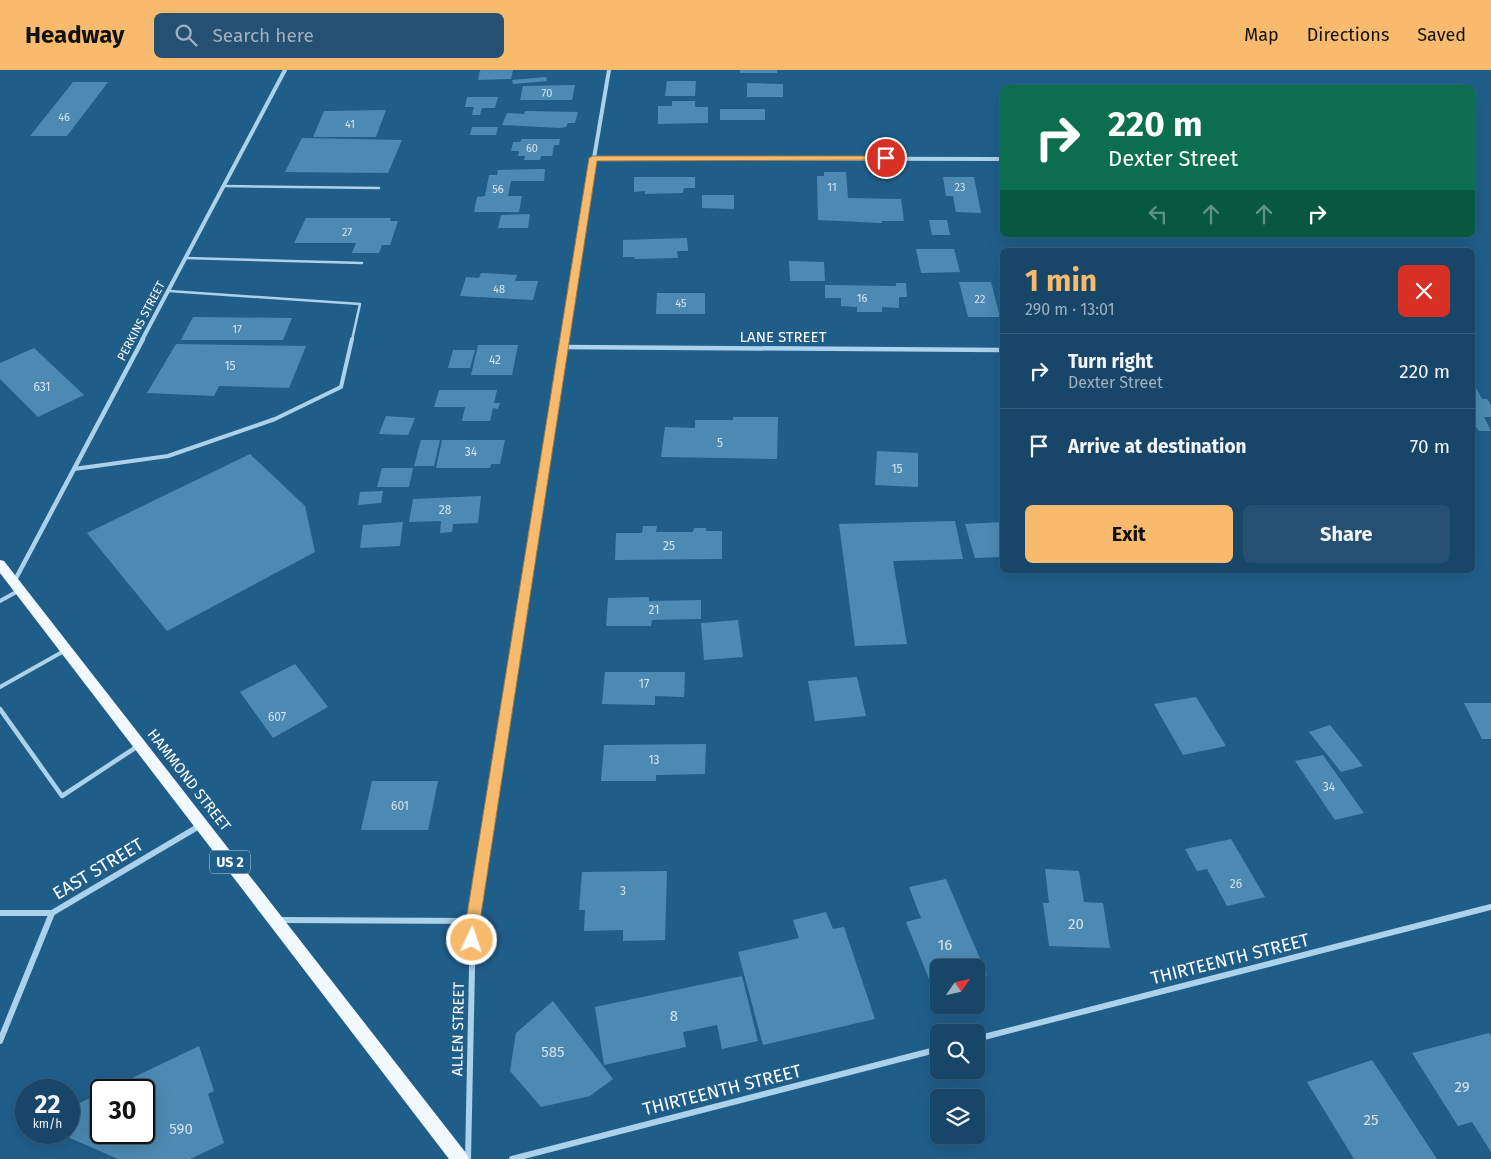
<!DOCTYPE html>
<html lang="en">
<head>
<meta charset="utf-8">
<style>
	:root { --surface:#184668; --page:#255071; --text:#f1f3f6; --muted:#9fb1c0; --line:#365e7c; --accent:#f8bb6d }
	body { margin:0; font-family:"Fira Sans",sans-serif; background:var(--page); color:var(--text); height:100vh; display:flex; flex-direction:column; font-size:19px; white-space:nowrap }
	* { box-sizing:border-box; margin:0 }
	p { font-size:16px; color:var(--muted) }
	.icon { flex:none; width:28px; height:28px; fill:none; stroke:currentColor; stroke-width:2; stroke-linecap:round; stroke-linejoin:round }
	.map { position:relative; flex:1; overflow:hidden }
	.sheet { position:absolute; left:1000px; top:178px; width:475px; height:325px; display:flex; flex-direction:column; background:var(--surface); border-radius:8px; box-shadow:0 5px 20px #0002,0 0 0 1px var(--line) }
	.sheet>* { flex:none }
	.guide { position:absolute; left:1000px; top:15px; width:475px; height:152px; border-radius:8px; box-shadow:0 5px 20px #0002,0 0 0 1px var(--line); background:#0b6e4f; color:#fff; overflow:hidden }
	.needle { width:32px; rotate:56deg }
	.controls { position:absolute; left:930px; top:889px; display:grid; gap:10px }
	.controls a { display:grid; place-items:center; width:55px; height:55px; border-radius:8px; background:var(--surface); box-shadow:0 5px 20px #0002,0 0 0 1px var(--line); font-size:25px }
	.speed { position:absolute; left:15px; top:1009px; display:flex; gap:10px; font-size:25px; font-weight:700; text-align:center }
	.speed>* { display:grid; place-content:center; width:65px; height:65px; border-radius:50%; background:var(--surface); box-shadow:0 5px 20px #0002,0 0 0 1px var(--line); line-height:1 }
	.speed small { font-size:12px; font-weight:400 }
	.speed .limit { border:2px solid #111; border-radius:8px; background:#fff; color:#111 }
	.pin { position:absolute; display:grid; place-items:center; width:42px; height:42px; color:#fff; margin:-21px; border:2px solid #fff; border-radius:50%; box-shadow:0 1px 5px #0007 }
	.me { position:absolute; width:55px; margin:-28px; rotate:3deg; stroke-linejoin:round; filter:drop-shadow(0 0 4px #0008) }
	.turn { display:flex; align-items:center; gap:18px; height:105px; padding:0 25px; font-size:22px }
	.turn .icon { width:65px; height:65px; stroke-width:2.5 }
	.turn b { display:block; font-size:35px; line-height:42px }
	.lanes { display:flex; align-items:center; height:48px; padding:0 25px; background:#0003; justify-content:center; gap:25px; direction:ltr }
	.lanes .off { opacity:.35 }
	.round { display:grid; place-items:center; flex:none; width:52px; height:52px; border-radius:8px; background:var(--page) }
	.summary { display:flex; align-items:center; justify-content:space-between; height:85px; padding:0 25px }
	h1 { font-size:30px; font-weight:700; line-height:38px; color:var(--accent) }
	.button { display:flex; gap:10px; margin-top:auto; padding:10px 25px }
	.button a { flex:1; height:58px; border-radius:8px; background:var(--accent); color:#111; font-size:20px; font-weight:700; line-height:58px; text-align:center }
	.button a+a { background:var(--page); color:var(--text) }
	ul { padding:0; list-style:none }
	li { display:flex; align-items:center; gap:15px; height:75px; padding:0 25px; border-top:1px solid var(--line) }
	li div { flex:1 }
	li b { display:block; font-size:19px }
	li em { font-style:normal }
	header { display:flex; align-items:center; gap:30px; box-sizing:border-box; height:70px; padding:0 25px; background:var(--accent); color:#111 }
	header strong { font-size:24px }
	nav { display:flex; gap:28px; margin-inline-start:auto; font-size:18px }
	.search { width:350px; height:45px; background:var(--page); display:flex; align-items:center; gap:12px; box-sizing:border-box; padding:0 18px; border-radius:8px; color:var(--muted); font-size:19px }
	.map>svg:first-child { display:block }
	.building { fill:#4d8ab3 }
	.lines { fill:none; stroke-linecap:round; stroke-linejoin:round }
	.service-far2 { stroke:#acd2eb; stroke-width:2.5 }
	.service-far1 { stroke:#acd2eb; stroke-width:4 }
	.service { stroke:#acd2eb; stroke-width:4.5 }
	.minor-far2 { stroke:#acd2eb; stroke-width:4 }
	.minor-far1 { stroke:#acd2eb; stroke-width:4.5 }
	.minor { stroke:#acd2eb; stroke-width:6 }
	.primary { fill:#f1f8fe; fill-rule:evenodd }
	.route { fill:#f8bb6d; stroke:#a17a47 }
	.labels { text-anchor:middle; stroke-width:5; stroke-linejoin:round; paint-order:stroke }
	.far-number-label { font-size:11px; fill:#d2e2ec }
	.far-street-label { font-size:12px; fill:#fff; stroke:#205e8a }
	.number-label { font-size:12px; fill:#d2e2ec }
	.shield { fill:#205e8a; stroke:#bccfdc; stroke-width:1 }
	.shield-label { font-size:14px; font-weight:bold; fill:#fff }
	.street-label { font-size:15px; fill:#fff; stroke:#205e8a }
	.near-number-label { font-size:15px; fill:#d2e2ec }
	.near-street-label { font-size:18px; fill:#fff; stroke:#205e8a }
</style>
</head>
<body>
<header>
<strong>Headway</strong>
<div class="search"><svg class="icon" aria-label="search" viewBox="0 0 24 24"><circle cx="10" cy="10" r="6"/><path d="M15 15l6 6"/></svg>Search here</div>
<nav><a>Map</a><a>Directions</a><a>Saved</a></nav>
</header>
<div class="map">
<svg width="1491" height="1089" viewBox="0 0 1491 1089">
	<rect width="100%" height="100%" fill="#205e8a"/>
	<g class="building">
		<path d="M480,0h33l-2,9 -33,1z"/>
		<rect x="740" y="0" width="37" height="3"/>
		<path d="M546,7l1,4 -34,3 -1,-4z"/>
		<path d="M667,11h29l-1,15h-30z"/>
		<path d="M73,12h35l-41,54h-37z"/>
		<path d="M747,13l36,1v13h-36z"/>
		<path d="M575,15l-3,15h-52l3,-14z"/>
		<path d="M467,27h31l-3,11h-13l-2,7h-8l2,-8h-9z"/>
		<path d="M672,31h23v6h13v16l-50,1v-18h14z"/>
		<rect x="720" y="39" width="45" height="11"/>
		<path d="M386,40l-10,27h-63l11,-26z"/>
		<path d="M525,41l53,1 -3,11h-7l-2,4 -6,1 -58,-3 5,-12 17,1z"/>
		<path d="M472,57h26l-2,8h-26z"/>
		<path d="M302,68l100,2 -14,33 -103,-1z"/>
		<path d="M522,69h38l-1,6h-5l-2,11h-11l-1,4h-16l1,-4h-7l1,-5h-8l2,-9h7z"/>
		<path d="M545,99l-1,12h-33l-3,15h14l-3,16h-45l3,-15 8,-1 4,-21h8l1,-5z"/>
		<path d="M824,102h22l2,26 53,1 3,22h-22v2l-64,-3 -1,-44h7z"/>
		<path d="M634,107h61v11h-11l-1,5 -38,1v-3l-11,1z"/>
		<path d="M943,107h31l7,36 -25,-1 -3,-16h-7z"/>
		<path d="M702,125h32v14l-32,-1z"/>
		<path d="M530,144l-2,14h-30l3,-13z"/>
		<path d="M306,148h85l-1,3h8l-8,24h-8l-3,8h-27l4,-10h-62z"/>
		<path d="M929,150h18l3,15h-18z"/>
		<path d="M687,168l1,13h-11l1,7 -44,1 1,-2h-12v-17z"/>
		<path d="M916,179h38l6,23 -39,1z"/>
		<path d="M789,191l35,1 1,19h-35z"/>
		<path d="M481,203l36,2 -2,6h23l-5,19 -73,-4 6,-19 13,1z"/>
		<path d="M959,212h32l9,35h-32z"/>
		<path d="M896,213h10l1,14h-8v11l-17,-1v5h-25v-5l-16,-1v-8h-16v-13l71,1z"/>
		<path d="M657,223h48v21h-49z"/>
		<path d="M193,247l99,1 -9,22h-102z"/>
		<path d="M176,274l130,2 -17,42 -70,-2 -5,10 -67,-3z"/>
		<path d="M478,275h40l-6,30h-41z"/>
		<path d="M34,278l50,47 -46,22 -38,-38v-16z"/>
		<path d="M453,280h22l-5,18h-22z"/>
		<path d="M1472,318h4l6,11h5l4,6v12h-7l7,14h-12l-7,-10z"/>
		<path d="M439,320h58l-3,13h6l-2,6 -5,-1 -3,13h-28l3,-14h-31z"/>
		<path d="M386,346l29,2 -7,17 -29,-1z"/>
		<path d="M733,347h45l-1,42 -116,-2 4,-30 30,1v-8h38z"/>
		<path d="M421,370h19l-6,26h-20z"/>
		<path d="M442,370h63l-5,24h-9l-1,4h-54z"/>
		<path d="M877,381l41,2v34l-43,-2z"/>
		<path d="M250,384l55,52 10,46 -148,79 -80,-98z"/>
		<path d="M382,398h31l-4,19h-32z"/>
		<path d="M383,421l-2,12 -23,2 2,-13z"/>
		<path d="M481,426l-3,27 -25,1 -1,8 -12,1 1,-12 -32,1 4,-23z"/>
		<path d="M955,451l8,38 -70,2 14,83 -52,2 -16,-122z"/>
		<path d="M403,452l-3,24 -40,2 3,-23z"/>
		<path d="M1002,452v35l-27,1 -10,-34z"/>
		<path d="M643,456h14l-1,6h37l1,-4h12v3h16v28l-107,1 1,-27h26z"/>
		<path d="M649,527v4l52,-1v19l-49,1 -1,6h-45l2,-28z"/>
		<path d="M738,550l5,37 -39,3 -3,-37z"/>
		<path d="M295,594l33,43 -55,31 -33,-46z"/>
		<path d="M605,602h80l-1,25 -29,-1v9l-53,-1z"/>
		<path d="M857,607l9,39 -51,5 -7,-40z"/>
		<path d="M1196,627l30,49 -43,9 -29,-51z"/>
		<path d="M1464,633h27v36h-9z"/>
		<path d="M1330,655l33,41 -22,6 -32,-40z"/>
		<path d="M706,674l-1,30 -49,1v6h-55l3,-36z"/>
		<path d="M1323,685l41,58 -29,7 -40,-59z"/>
		<path d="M372,711h66l-10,49h-67z"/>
		<path d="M1231,769l34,58 -38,9 -20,-37 -10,2 -12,-22z"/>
		<path d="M1045,799l34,2 5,31 19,1 7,45 -61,-2 -6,-43h6z"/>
		<path d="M667,801l-2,69 -42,1v-11l-39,1 1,-21h-6l3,-38z"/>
		<path d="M946,809l41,96 -11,2v-9h-37v19l-6,2 -27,-67 15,-4 -12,-31z"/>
		<path d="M826,842l7,17 11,-2 31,92 -112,26 -25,-93 61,-14 -6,-18z"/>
		<path d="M742,906l16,65 -36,8 -5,-24 -34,7 3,15 -82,18 -9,-58z"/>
		<path d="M553,931l60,78 -23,17 -49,11 -31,-36 6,-38z"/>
		<path d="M1489,963l2,3v116l-19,-30 -14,4 -46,-73z"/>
		<path d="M199,976l15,45 -6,3 16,49 -34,16h-72l-48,-21 -1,-30 32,-15v39h43v-42h-37z"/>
		<path d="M1372,990l65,99h-83l-47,-77z"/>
	</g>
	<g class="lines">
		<g class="service-far2">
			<path d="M224,116l155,2"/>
			<path d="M186,188l176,5"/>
			<path d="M169,221l191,13 -8,36"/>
		</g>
		<g class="service-far1">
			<path d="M74,399l94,-13 107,-37 66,-32 11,-48"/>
			<path d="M0,531l18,-10"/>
			<path d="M0,617l64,-36"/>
		</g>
		<path class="service" d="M0,639l62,87 76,-50"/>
		<g class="minor-far2">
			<path d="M593,88l409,1"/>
			<path d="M142,270l143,-270"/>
			<path d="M563,270l46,-270"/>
		</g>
		<g class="minor-far1">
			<path d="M562,277l440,3"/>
			<path d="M14,512l129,-243"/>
			<path d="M508,624l55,-355"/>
		</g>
		<g class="minor">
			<path d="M0,843h52"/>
			<path d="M278,850l195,1"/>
			<path d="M976,969l515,-132"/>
			<path d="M0,971l52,-128 149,-88"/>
			<path d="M468,1089l5,-238 35,-228"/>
			<path d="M512,1089l427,-110"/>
		</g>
		<path class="primary" d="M0,490l4,1 462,592 3,6h-20l-449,-586z"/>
	</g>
	<path class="route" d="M886,86l3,2 -1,2 -291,1 -117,760v19l-3,5 -5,2 -4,-2 -3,-5 1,-19 123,-763 4,-2z"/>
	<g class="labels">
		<g class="far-number-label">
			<text x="547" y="27">70</text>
			<text x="64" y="51">46</text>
			<text x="350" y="58">41</text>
			<text x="532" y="82">60</text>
			<text x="832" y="121">11</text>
			<text x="960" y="121">23</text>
			<text x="498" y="123">56</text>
			<text x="347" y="166">27</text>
			<text x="499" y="223">48</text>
			<text x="862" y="232">16</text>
			<text x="980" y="233">22</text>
			<text x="681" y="237">45</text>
			<text x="237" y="263">17</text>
		</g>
		<g class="far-street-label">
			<text transform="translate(141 251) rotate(-62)" y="4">PERKINS STREET</text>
		</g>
		<g class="number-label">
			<text x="495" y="294">42</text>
			<text x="230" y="300">15</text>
			<text x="42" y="321">631</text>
			<text x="720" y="377">5</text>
			<text x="471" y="386">34</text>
			<text x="897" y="403">15</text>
			<text x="445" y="444">28</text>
			<text x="669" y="480">25</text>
			<text x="654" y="544">21</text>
			<text x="644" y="618">17</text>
			<text x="277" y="651">607</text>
			<text x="654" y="694">13</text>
			<text x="1329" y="721">34</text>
			<text x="400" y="740">601</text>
			<text x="1236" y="818">26</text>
			<text x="623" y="825">3</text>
		</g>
		<rect class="shield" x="210" y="780.5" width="40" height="23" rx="4"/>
		<g class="shield-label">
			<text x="230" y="797">US 2</text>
		</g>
		<g class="street-label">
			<text x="783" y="272">LANE STREET</text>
			<text transform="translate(189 710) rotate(52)" y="5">HAMMOND STREET</text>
			<text transform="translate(458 959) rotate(-89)" y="5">ALLEN STREET</text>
		</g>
		<g class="near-number-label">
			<text x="1076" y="859">20</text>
			<text x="945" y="880">16</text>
			<text x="674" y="951">8</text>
			<text x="553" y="987">585</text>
			<text x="1462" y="1022">29</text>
			<text x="1371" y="1055">25</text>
			<text x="181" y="1064">590</text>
		</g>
		<g class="near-street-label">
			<text transform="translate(98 799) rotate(-31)" y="6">EAST STREET</text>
			<text transform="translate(1230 889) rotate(-14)" y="6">THIRTEENTH STREET</text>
			<text transform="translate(722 1020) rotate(-14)" y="6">THIRTEENTH STREET</text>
		</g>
	</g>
</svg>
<div class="controls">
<a><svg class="needle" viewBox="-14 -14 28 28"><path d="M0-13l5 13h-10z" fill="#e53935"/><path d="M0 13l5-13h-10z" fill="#9fb1c0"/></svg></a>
<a><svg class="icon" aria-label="search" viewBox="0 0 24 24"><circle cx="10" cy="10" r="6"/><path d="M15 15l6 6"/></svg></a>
<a><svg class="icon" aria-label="layers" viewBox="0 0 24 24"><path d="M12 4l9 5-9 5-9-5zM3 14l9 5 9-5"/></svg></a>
</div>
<div class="speed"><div>22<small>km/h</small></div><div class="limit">30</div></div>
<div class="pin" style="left:886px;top:88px;background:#d93025"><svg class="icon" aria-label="arrive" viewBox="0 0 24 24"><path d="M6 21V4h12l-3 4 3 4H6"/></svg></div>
<svg class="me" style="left:472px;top:870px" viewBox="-20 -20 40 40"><circle r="17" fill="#f8bb6d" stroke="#fff" stroke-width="3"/><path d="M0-11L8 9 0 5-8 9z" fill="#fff"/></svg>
<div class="guide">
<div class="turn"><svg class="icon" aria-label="right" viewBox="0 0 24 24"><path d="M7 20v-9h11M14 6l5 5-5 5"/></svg><div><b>220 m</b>Dexter Street</div></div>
<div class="lanes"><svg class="icon off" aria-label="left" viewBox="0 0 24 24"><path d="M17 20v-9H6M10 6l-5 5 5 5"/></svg><svg class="icon off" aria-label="ahead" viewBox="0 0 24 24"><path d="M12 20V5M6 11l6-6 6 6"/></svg><svg class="icon off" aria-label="ahead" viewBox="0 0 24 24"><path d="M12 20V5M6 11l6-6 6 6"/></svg><svg class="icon" aria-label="right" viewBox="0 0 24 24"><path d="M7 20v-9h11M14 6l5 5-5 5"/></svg></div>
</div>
<section class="sheet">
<div class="summary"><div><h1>1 min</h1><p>290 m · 13:01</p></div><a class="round" style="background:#d93025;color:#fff"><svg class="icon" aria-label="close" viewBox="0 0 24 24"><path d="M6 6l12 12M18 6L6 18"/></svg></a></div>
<ul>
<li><svg class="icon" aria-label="right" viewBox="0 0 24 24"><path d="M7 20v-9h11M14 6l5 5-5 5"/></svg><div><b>Turn right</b><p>Dexter Street</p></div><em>220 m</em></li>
<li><svg class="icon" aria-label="arrive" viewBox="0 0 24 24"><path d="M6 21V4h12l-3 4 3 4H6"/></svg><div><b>Arrive at destination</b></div><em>70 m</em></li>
</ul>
<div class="button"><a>Exit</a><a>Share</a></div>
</section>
</div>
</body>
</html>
